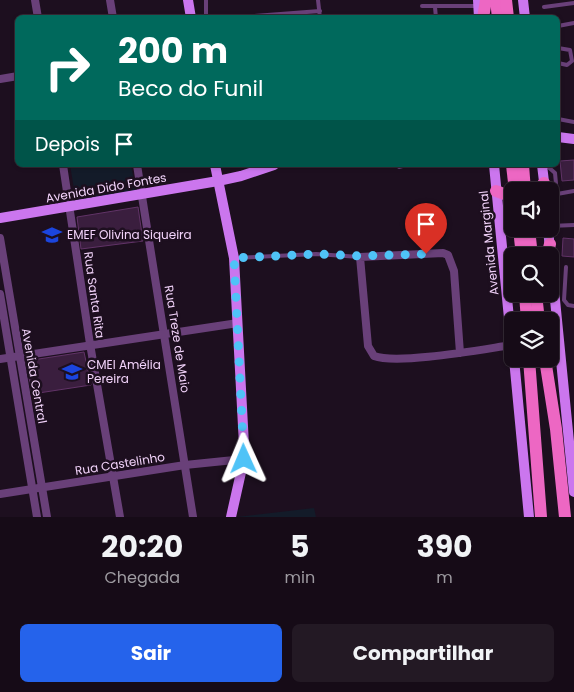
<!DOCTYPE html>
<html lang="pt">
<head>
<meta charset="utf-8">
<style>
	:root { --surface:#160b17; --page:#231924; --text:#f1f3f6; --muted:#9e9ba1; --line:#352b36; --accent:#2563eb }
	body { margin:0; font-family:Poppins,sans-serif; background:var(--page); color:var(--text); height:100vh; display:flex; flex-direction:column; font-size:19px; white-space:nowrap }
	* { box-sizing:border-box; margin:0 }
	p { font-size:16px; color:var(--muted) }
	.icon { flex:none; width:28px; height:28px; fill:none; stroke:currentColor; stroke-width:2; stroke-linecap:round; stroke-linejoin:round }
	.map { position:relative; height:517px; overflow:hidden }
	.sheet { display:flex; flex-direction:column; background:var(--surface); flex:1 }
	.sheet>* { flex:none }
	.top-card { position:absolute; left:15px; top:15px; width:545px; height:152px; border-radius:8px; box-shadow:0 1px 4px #0004,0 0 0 1px var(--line); background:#00695c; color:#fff; overflow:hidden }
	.buttons { position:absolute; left:504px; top:182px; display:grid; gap:10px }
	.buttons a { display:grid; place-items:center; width:55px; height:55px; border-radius:8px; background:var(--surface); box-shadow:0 1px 4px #0004,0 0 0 1px var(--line); font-size:25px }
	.pin { position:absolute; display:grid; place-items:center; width:42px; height:42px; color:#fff; margin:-51px -21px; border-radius:50% 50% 50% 0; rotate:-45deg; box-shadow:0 0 5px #0007 }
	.pin .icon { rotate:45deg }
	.me { position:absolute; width:55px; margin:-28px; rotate:359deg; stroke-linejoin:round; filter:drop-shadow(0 0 4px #0008) }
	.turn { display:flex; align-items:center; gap:18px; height:105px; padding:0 20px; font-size:22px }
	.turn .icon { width:65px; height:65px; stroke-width:2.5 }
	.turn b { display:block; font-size:35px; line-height:42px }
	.then { display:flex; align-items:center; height:48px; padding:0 20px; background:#0003; gap:10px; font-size:19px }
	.eta { display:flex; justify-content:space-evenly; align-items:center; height:85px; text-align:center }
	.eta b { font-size:30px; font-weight:700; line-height:35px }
	.primary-button { display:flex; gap:10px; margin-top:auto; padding:10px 20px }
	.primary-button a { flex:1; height:58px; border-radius:8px; background:var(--accent); color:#fff; font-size:20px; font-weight:700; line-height:58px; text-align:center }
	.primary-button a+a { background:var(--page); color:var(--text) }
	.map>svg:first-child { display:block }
	.green { fill:#131b29 }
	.building { fill:#3a1e3e; stroke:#613367 }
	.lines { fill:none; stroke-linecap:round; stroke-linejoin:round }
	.lane { stroke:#694079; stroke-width:4 }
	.street { stroke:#694079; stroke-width:8 }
	.secondary { stroke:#cb76ee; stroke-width:10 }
	.primary { stroke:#ed67c3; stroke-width:12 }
	.route { stroke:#4fc3f7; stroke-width:9; stroke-dasharray:0 16.2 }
	.labels { text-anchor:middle; stroke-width:5; stroke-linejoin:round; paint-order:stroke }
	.street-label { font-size:12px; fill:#f2d3fa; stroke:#1d0f1f }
	.poi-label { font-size:12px; fill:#f2d3fa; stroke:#1d0f1f; text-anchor:start }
</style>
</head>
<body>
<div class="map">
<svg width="574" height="517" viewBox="0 0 574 517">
	<rect width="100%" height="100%" fill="#1d0f1f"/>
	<g class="green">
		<path d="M70,165h61l5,26 -60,10z"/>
		<path d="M314,508l2,9h-79z"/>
	</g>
	<g class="building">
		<path d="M574,160v20l-12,1 -2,-20z"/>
		<path d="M138,207l5,34 -62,8 -4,-32z"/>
		<path d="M563,238l11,1v18l-12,-1z"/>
		<path d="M84,352l7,33 -59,9 -6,-33z"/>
	</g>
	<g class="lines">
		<g class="lane">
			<path d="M318,0l2,18"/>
			<path d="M422,6h56"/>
			<path d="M435,7l1,11"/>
			<path d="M544,7l30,-4"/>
			<path d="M206,18v-18"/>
			<path d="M227,18l93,-7"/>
			<path d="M558,26l16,-3"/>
			<path d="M558,48l12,2 2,11 -5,4 -9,-2"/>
			<path d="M558,119l16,3"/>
			<path d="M546,165l9,8 2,21 -7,1"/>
			<path d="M399,167l7,-2"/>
			<path d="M550,208l4,-3 3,-11 17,-3"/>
			<path d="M550,226l24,-1"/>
			<path d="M234,258l82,-4 44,3"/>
			<path d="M566,267l-2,33 4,5 6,1"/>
		</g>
		<g class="street">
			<path d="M35,0l3,18"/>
			<path d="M110,0l3,18"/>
			<path d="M0,79l18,-3"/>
			<path d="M63,165l27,179 30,173"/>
			<path d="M137,165l56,352"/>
			<path d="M0,238l47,279"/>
			<path d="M0,294l37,223"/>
			<path d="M460,353l-6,-82 -6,-16 -5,-2 -83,4 8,89 6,10c24,9 110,-7 138,-11"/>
			<path d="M0,359l238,-36"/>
			<path d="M0,494l185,-29 59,-6"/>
		</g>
		<g class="secondary">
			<path d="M188,0l3,18"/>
			<path d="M478,0l1,18"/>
			<path d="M523,0l2,18"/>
			<path d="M558,137l16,2"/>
			<path d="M215,165l19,93 10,187v14l-13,58"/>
			<path d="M494,165l18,184"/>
			<path d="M542,165l3,25"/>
			<path d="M0,218l218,-37 23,-5 33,-11"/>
			<path d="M548,229l26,263"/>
			<path d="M514,359l15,158"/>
		</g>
		<g class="primary">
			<path d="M496,0l2,18"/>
			<path d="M506,0l2,18"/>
			<path d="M483,18l3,-18"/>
			<path d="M512,165l3,26"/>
			<path d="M523,165l2,26"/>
			<path d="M496,191l16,6"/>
			<path d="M537,191l7,-8"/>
			<path d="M519,229l3,27"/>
			<path d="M529,229l3,27"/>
			<path d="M547,256l3,-12"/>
			<path d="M525,294l2,27"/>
			<path d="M536,294l3,27"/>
			<path d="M529,359l12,158"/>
			<path d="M545,359l11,70 9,88"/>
		</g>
	</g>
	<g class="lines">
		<path class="route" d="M244,459l-10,-201 82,-4 44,2 66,-2"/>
	</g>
	<defs>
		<symbol id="school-bare" viewBox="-9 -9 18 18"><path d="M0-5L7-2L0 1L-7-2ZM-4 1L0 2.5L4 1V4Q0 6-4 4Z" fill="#1b45de" stroke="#1d0f1f" stroke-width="2.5" paint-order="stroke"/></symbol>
	</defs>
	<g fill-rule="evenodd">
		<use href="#school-bare" x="38" y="221" width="28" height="28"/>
		<use href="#school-bare" x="58" y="358" width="28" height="28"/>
	</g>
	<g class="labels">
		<g class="street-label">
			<text transform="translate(106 188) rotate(-10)" y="4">Avenida Dido Fontes</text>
			<text transform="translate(489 243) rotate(-96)" y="4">Avenida Marginal</text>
			<text transform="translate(94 295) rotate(82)" y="4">Rua Santa Rita</text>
			<text transform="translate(177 339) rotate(81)" y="4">Rua Treze de Maio</text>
			<text transform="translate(34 376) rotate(80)" y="4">Avenida Central</text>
			<text transform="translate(120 464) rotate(-9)" y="4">Rua Castelinho</text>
		</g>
		<g class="poi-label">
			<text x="67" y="239">EMEF Olivina Siqueira</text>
			<text x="87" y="369">CMEI Amélia<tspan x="87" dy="14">Pereira</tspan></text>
		</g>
	</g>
</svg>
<div class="buttons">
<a><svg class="icon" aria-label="sound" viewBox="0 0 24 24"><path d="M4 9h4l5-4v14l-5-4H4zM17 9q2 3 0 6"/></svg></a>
<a><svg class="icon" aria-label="search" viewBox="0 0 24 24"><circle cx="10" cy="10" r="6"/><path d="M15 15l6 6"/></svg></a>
<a><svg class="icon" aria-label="layers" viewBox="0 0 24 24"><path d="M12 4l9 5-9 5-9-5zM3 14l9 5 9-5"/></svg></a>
</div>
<div class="pin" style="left:426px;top:254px;background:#d93025"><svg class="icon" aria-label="arrive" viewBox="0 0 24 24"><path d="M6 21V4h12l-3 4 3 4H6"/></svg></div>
<svg class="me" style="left:244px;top:459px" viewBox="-20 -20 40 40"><path d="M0-17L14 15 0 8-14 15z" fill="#4fc3f7" stroke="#fff" stroke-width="4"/></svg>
<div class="top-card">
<div class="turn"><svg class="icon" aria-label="right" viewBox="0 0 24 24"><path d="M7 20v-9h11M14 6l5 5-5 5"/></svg><div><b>200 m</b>Beco do Funil</div></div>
<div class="then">Depois<svg class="icon" aria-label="arrive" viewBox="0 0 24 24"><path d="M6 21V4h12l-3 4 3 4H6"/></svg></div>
</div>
</div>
<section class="sheet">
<div class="eta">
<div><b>20:20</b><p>Chegada</p></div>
<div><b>5</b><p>min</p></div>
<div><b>390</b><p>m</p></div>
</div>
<div class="primary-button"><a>Sair</a><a>Compartilhar</a></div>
</section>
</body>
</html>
